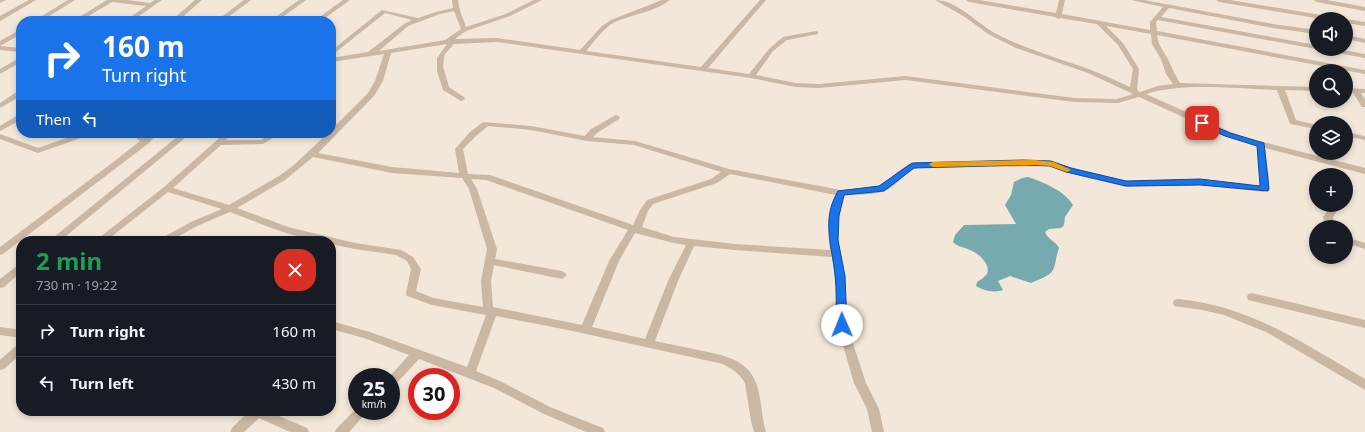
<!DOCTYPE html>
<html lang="en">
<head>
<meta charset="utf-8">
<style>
	:root { --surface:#171b24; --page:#242831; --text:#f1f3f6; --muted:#9ea1a6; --line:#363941 }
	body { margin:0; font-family:"Noto Sans",sans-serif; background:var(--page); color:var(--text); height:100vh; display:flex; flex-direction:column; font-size:15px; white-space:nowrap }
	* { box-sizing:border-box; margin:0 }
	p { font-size:13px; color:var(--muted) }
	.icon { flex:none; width:22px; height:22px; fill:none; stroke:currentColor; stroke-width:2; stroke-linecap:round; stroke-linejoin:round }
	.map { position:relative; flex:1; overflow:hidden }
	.drawer { position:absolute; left:16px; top:236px; width:320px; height:180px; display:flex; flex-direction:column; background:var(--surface); border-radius:16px; box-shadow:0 2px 6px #0003 }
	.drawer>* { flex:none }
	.hud { position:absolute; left:16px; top:16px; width:320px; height:122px; border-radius:16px; box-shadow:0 2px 6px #0003; background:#1a73e8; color:#fff; overflow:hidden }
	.fabs { position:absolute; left:1309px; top:12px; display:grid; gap:8px }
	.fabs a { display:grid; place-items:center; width:44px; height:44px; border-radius:50%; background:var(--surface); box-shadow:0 2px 6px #0003; font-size:20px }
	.speed { position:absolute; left:348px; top:368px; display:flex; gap:8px; font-size:20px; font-weight:700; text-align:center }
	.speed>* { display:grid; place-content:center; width:52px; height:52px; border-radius:50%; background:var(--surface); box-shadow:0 2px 6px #0003; line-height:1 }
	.speed small { font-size:10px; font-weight:400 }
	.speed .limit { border:6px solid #d22; background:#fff; color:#111 }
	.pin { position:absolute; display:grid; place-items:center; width:34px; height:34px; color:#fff; margin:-17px; border-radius:8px; box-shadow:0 2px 6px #0006 }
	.me { position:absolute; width:44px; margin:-22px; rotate:359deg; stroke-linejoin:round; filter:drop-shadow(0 0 3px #0008) }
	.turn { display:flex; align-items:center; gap:14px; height:84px; padding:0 20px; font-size:18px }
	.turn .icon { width:52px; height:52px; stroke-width:2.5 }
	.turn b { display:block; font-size:28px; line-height:34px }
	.then { display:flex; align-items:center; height:38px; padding:0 20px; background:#0003; gap:8px; font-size:15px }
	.round { display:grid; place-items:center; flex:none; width:42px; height:42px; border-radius:16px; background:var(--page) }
	.headline { display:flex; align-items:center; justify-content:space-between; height:68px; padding:0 20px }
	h1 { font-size:24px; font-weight:700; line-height:30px; color:#1e9e55 }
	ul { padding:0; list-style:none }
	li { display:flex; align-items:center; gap:12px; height:52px; padding:0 20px; border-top:1px solid var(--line) }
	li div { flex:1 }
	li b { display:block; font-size:15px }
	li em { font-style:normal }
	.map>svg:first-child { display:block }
	.water { fill:#77aaaf }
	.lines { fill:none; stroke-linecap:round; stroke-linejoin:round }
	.minor { fill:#cab7a4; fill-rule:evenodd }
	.route { fill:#1a73e8; stroke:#114b97 }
	.slow { fill:#f59e0b }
</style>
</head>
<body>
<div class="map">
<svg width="1365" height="432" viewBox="0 0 1365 432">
	<rect width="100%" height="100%" fill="#f2e7d8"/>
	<path class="water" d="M1028,177c15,5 37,14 45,28l-8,12 -1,8 -3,3 -12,1 -4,3c3,8 11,9 14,16 -3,7 -3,16 -6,22 -3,6 -16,10 -22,13l-21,-7 -12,5 5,9c-9,3 -19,1 -27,-4l1,-4c3,-2 8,-5 10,-8 4,-10 -9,-21 -17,-24 -6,-3 -12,-3 -17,-8l2,-7 9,-10 52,-1 -11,-19 6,-10 3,-13 8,-4z"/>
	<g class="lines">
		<g class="minor">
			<path d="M0,0h6l-6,3z"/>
			<path d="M29,0h7l-36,21v-5z"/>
			<path d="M68,0h7l-34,21h-7z"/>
			<path d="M107,0h19l24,3 5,-3h7l-30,21h-7l21,-15 -34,-4 -32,19h-7z"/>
			<path d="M195,0h7l-24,21h-7z"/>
			<path d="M244,0h7l-28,21h-7z"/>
			<path d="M299,0h7l-29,21h-7z"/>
			<path d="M343,0h7l-29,21h-7z"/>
			<path d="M452,0h6l2,11 6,16 40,-13 28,-14h8l-32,16 -44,15 -11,8 42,-1 83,12 22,-24 9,-6 51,-20h8c-15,12 -38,14 -55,22 -12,6 -20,19 -29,29l115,16 59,-67h6l-58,68 41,6 20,-25 14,-12 33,-6 2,1v2l-31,6 -14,11 -17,24 40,8 23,1 87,-8 168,22 43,1 16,-5 -45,-21 -72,-25 -28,-14 -23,-17 -30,-17c21,0 41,22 58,32 31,17 65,26 98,38 13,5 26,11 39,17l3,-18 -15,-24 -21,-21 -37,-6 -2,1 -3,-2 -86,-15 -3,-2h13l77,13 3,-13h6l-3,14 88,16v-8l13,-15 -32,-7h13l129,24 43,6v4l-43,-6 -104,-20 -8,9 155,28v4l-158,-29 -2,2 1,9 208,39v4l-208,-39c1,10 6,15 11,24 4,9 7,16 12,24l136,4v4l-31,-1 11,30 20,5v4l-26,-5 -13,-34c-40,-1 -93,-8 -131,4l85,38 17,6 117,30v6l-100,-26 4,30 -1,11 -4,3 -64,-7 -74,2 -61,-15 -18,-6 -130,2c-11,3 -16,13 -25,19 -12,9 -33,7 -47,8l-7,21v24l7,36 2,49 19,58 13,26 5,23h-12l-5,-23 -13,-26 -17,-58 -2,-49 -3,-19 -97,-7 -41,-4 -16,35 -23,60c14,3 29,6 43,9 23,5 49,8 58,33 6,16 5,33 10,49h-12l-3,-11 -6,-38c-5,-9 -13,-14 -22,-19l-155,-34 -72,-14 -20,55 26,11 48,25 53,21 2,4h-19l-44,-19 -48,-25 -75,-29 -24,26 -4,2v-10h-2l20,-22 -45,-17 -33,-9v-8l39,11 97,35 19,-52 -54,-10 -25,-9 -1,-3 5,-24 -4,-8 -11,-6 -41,-6 -24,-5v-3c-35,0 -68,-17 -101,-29l-33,14 -27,15h-12l2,-2 31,-17 31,-13 -54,-17 -62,49h-11l69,-54 61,-54h9l-8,7h35l11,-7h9l-18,11 -42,1 -48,43 56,17 50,-29 15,-11 34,-32h3v-3l37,-37 7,-12 9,-27 -53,8v-4l37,-6 36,-28 8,-4 -27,-7 -54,43v-5l51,-41 36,8 18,-6 17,-4zM454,11l7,18 -16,11 -66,11 29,-25 32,-12zM1106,26l45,8 1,10 9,15 5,15 7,10 -15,2 -18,6 -3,-2 2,-21 -16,-26zM497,42l254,36 45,9 23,1 87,-8 168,22 44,1 21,-6 86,39 32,10 4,32 -1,8 -60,-7 -74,2 -55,-13 -23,-7 -131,1 -8,2 -12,8 -11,11 -7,3 -38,4 -112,-21 -94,-28 -42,-4 4,-4 22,-14 1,-2 -4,-2 -25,14 -6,7 -54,-10 -48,-4 -13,10 -15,17 4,24 -67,-6 -74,-14 56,-57 9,-15 8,-28 56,-9 -10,14v13l6,19 18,11 4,-2 -1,-2 -15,-10 -6,-21 1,-8 1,-4 9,-10zM488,126l43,4 56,11 47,4 87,27 -10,7 -64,21 -7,10 -7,15 -143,-50 -22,-1 -5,-25 13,-13zM313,157l79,16 70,5 7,11 18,60 -6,32 2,26 -50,-9 -17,-7 5,-22 -8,-12 -12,-7 -46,-7 -67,-16 -51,-19 48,-28zM730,174l106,21c-6,19 -9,35 -6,55l-95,-6 -61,-7 -32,-10 6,-16 5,-7 64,-21zM471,179l15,1 142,50 -19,31 -27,64 -89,-18 -2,-26 3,-16 68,14 3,-2 2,-2 -2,-2 -3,-2 -67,-12 2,-10 -20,-60zM635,233l39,10 12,2 -18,36 -23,58 -53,-12 27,-66z"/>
			<path d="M1216,0h14l103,17 3,2h-14l-103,-17z"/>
			<path d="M1314,0h13l38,7v4l-48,-9z"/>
			<path d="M1346,19l19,3v4l-19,-3z"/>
			<path d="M21,29v5l-21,12 21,2v4l-21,-2v-9z"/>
			<path d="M1346,35l19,4v4l-19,-4z"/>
			<path d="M1324,49h14l27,5v4l-38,-7z"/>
			<path d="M21,57v5l-21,12v-5z"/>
			<path d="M1346,88l19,1v4h-4l4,6v8h-3l-9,-14 -7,-1z"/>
			<path d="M18,91h3v5l-21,12v-5z"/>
			<path d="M18,115h3v5l-21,11v-5z"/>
			<path d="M1346,132l19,4v4l-19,-4z"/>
			<path d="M80,133h11l-1,2 -52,18 -38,-14v-5l38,14z"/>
			<path d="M130,133h9l6,4 4,-4h9l-9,10 -146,111 -3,1v-8l116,-87 24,-19z"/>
			<path d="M182,133h9l-131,108h-11z"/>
			<path d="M1332,205h9l-8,12 2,10h-10l-2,-10z"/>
			<path d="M1346,237l19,6v6l-19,-6z"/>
			<path d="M21,264v8l-17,15 -4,1v-9l18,-14z"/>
			<path d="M1252,293l113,27v8l-117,-28 -1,-3 1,-3z"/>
			<path d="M1178,299c73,7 126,45 187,80v11l-99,-58 -42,-17 -22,-5 -28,-4 -1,-3 1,-3z"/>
			<path d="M0,327l21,3v8l-21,-3z"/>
			<path d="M21,344v10l-17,15 -4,1v-10l17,-15z"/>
			<path d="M357,408v3h11l-19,21h-14l2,-4z"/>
			<path d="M249,411h18l40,17 2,4h-19l-31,-14 -15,14h-14l2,-4z"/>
		</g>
	</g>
	<path class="route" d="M1202,121l28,12 34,10 5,46 -1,2 -68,-6 -74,1 -60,-14 -16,-6 -27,-1 -109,3 -30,23 -40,4 -5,21 -1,24 7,36 2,49 -2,2h-7l-2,-2c0,-17 1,-34 -1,-50 -3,-30 -14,-55 3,-84l41,-5 33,-23 111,-3 28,1 20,7 55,13 74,-2 60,7 -3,-40 -32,-10 -26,-11 -1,-2z"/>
	<path class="slow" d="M1035,160l19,2 17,8 -4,2 -17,-6 -15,-1 -102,2 -4,-3 4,-2z"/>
</svg>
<div class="fabs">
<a><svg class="icon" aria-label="sound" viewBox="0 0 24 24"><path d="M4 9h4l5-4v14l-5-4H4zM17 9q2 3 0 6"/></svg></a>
<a><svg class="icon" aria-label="search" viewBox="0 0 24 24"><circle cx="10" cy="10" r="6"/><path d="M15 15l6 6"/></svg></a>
<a><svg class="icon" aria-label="layers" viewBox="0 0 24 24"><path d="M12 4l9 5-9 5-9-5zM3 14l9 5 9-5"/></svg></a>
<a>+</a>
<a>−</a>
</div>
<div class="speed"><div>25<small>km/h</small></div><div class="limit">30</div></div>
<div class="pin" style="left:1202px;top:123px;background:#d93025"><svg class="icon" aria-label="arrive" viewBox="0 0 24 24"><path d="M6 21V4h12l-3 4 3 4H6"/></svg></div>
<svg class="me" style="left:842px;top:325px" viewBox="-20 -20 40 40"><circle r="19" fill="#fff"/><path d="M0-13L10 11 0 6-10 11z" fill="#1a73e8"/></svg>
<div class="hud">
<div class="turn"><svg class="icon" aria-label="right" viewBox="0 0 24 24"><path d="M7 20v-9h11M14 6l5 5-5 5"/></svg><div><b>160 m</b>Turn right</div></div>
<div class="then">Then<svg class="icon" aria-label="left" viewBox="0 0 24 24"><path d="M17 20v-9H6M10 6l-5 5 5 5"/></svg></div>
</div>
<section class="drawer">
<div class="headline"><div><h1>2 min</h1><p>730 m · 19:22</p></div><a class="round" style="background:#d93025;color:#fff"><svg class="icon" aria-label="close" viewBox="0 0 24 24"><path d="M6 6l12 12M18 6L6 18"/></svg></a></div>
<ul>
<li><svg class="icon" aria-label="right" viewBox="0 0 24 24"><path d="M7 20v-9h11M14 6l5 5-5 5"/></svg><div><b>Turn right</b></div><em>160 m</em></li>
<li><svg class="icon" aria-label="left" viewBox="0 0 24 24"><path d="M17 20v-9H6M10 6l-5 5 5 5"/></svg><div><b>Turn left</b></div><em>430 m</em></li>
</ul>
</section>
</div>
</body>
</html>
